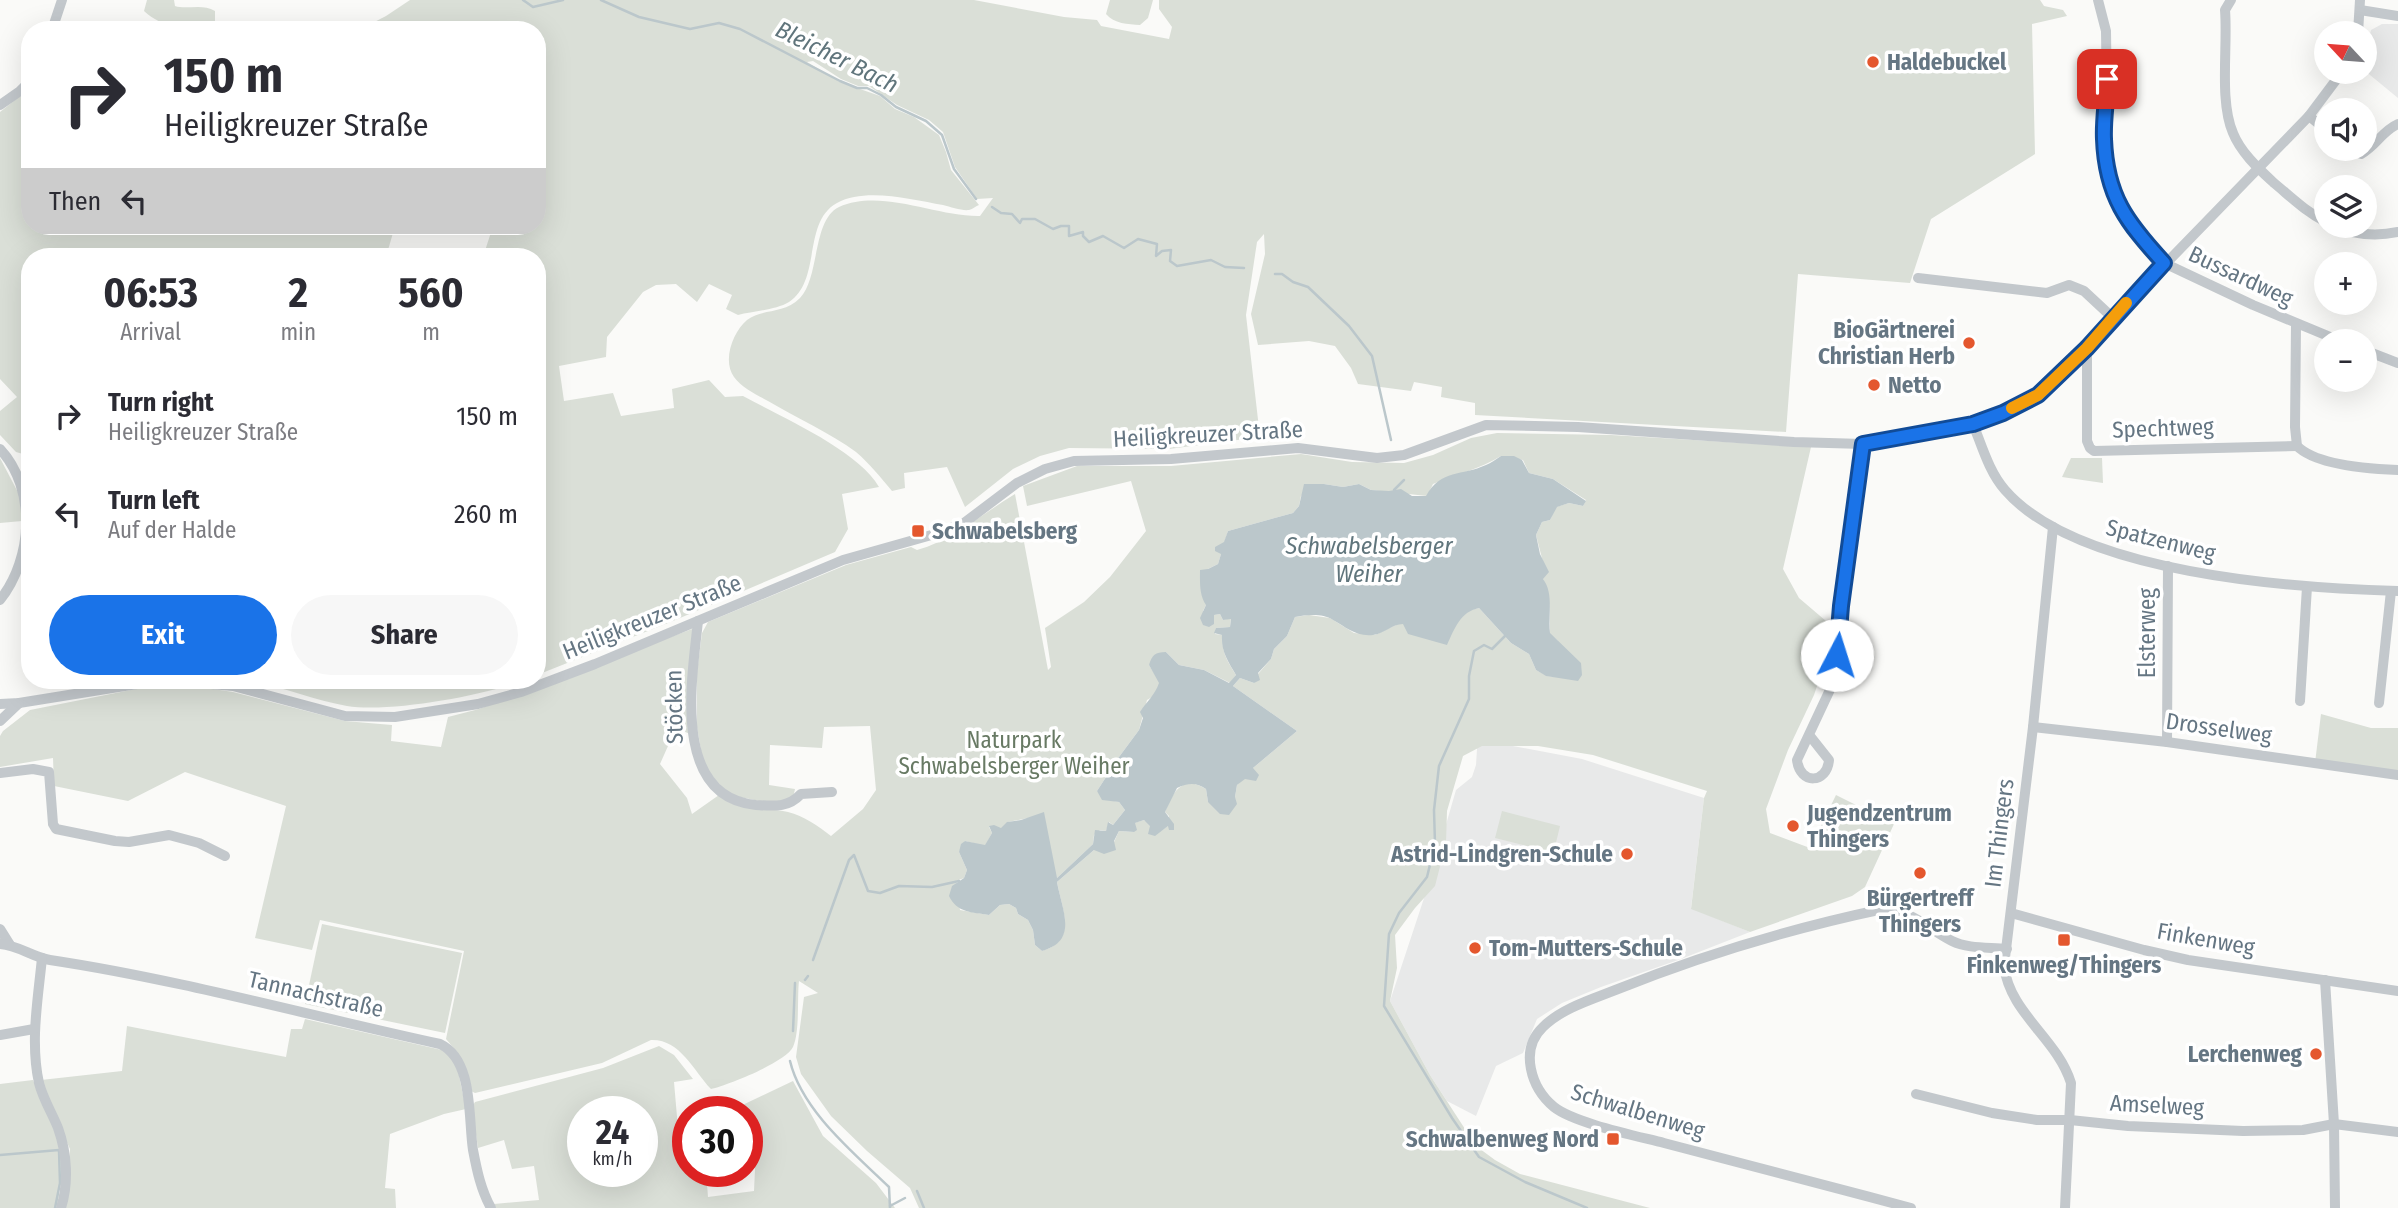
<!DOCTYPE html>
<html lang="en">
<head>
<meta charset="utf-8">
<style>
	:root { --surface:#fff; --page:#f7f7f7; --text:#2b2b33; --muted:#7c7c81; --accent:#1a73e8 }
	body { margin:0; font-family:"Fira Sans Condensed",sans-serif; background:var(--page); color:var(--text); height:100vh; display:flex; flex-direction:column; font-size:26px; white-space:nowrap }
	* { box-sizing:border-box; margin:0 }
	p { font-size:23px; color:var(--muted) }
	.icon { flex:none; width:38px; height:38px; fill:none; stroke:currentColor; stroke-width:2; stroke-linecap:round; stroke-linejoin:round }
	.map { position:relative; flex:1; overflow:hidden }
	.drawer { position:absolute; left:21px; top:248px; width:525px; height:441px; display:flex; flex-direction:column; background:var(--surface); border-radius:28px; box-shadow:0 7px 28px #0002 }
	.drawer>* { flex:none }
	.hud { position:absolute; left:21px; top:21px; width:525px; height:214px; border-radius:28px; box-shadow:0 7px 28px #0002; background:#fff; color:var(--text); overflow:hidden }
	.needle { width:46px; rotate:296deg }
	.controls { position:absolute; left:2314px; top:21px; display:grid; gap:14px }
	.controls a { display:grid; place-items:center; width:63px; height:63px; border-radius:50%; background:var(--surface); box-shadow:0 7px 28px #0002; font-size:35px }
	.speed { position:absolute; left:567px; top:1096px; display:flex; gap:14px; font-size:35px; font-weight:700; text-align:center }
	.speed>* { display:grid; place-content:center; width:91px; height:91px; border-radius:50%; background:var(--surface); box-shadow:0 7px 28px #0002; line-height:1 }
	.speed small { font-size:18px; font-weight:400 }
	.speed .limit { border:10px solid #d22; background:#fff; color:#111 }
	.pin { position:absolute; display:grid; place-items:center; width:60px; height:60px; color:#fff; margin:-30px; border-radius:14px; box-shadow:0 4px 10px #0006 }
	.me { position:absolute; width:77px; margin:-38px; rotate:5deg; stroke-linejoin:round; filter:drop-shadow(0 0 5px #0008) }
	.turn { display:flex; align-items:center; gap:24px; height:147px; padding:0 28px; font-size:32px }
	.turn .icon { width:91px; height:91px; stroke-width:2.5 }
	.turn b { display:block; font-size:49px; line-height:60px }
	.then { display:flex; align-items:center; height:66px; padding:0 28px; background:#0003; gap:14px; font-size:26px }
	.eta { display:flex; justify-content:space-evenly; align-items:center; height:119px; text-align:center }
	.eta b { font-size:42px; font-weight:700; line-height:49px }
	.cta { display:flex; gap:14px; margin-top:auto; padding:14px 28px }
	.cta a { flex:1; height:80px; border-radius:42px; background:var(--accent); color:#fff; font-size:28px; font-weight:700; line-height:80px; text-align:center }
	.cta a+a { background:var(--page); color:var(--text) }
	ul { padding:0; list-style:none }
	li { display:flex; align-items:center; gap:21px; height:98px; padding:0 28px }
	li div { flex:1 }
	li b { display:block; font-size:26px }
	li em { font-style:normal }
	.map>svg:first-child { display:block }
	.built { fill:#e8e9e9 }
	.green { fill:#dadfd7; fill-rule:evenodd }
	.water { fill:#bbc7cb }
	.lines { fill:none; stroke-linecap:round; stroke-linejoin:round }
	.stream { stroke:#bbc7cb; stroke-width:2.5 }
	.street { stroke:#c3c8cc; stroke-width:10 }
	.route-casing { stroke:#114b97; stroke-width:18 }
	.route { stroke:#1a73e8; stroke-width:12 }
	.slow { stroke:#f59e0b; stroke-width:12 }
	.poi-dot { fill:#e4572e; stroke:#fff; stroke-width:2.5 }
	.labels { text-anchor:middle; stroke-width:7; stroke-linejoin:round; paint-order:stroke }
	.poi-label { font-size:23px; font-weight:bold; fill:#657683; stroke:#fff; text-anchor:start }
	.street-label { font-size:23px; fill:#657683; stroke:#fff }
	.park-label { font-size:23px; fill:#687a64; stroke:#fff }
	.water-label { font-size:24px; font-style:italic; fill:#60757c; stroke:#fff }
</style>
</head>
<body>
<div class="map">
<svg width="2398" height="1208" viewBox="0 0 2398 1208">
	<rect width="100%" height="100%" fill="#fafaf8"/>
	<g class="built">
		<path d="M2382,24h16v74l-34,-28v-15l7,-25z"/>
		<path d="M1471,738l111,21 122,39 -13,110 59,24 -69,27 -80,28 -39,16 -25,16 -14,34 -27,13 -20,50 -29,-15 -17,-26 -40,-74 40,-121 26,-90 16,-13 4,-12 1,-16z"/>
	</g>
	<g class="green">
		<path d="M147,0h27l1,6c12,4 27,-3 40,5v15l-3,4c-24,0 -50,-2 -68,-19z"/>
		<path d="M410,0h564l90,17 33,3 4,6 68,13 3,-12 -13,-18v-9h881l4,6 19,4 4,6 -35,8 3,130 -104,65 -21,64 -112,-9 -12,158 -311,-17v-12l-34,-6 1,-10 -28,-5 -3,9 -53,-7 -7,-16 -16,-22 -26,-5 -51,4 -7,-31 14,-60 -1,-20 -7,8 -11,73 14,122 -91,12 -100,-1 -29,8 -27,13 -48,38 -18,-40 -43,6 1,15 -13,3c-11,-13 -23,-28 -36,-39 -24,-18 -61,-35 -88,-51 -11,-6 -26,-13 -34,-24 -12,-17 -1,-45 13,-57 15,-12 36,-5 53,-22 20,-21 12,-78 39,-91 43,-19 97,10 141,9l13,-18 -16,1 -22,-32 -12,-35 -14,-12 -32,-15 -28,-19h-11l-17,-7 -28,-18 -6,1 33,20 40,14 15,13 19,8 25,18 7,17 5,18 28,35c-3,1 -6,4 -10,5 -7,1 -18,-3 -26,-5 -30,-5 -77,-18 -106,-2 -35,19 -15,77 -48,99 -13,8 -36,9 -51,13l-12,-6 6,-14 -23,-11 -12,18 -21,-18 -20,1 -13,7 -36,45 -1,20 -47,9 5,35 49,-8 8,23 53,-8 -2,-19 37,-9 16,17 18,-1c38,21 115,54 136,91l-37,7 6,35 -13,23 -162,69 -136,54v-418h-54l10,-31h44v-196h-178l27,-14z"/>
		<path d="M1110,0h43l-5,18 -8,7c-12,-1 -26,-1 -34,-11z"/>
		<path d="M20,96l10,8v122h365l-9,31h-356v199l-14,-4 -16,-17v-24l17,-14 -17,-18v-267z"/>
		<path d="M1497,433l114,2 200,12 -28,122 16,29 27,23 -3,47 -9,27 -26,55 -22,59 4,24 40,15 26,-53 58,29 -29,63 -13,9 -102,36 -59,-23 13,-111 3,-7 -114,-36 -55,-9h-56l-19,10 -16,55 -1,32 -11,43 -20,22 -20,27 2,33 -7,33 40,74 46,71 19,14 25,14 130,34h-731l-9,-20 -43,-37 -36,-35 -30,-42 -5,-17 8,-60 14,-4 -19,-12c-2,16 1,51 -6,66 -7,15 -65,38 -82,42 -18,-19 -31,-50 -60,-49l-49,23 -127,30 -4,-2c-5,-27 -7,-31 -25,-52l18,-88 -144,-31 -8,30 -57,-12 31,-132 -101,-34 -57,29 -74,-15 -1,-28 -53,9v-31l3,-5 27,-21 121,-24 56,2 26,4 112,29 47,4 -1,16 50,6 7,-30 31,-8 213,-80 2,3 -4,102 -14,-6 -16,36 27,34 5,16 27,-19c18,17 46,12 69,17 16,4 30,14 43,24l32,-27 13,-19 -6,-64 -46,1 -2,21 -52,-3 -1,40 26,4 -2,9 -24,5 -39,-8 -26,-27 -7,-41v-55l5,-39 6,-11 138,-57 65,-18 6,3c36,-10 65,-36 98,-56l33,176 3,-3 -6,-39 39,-26 26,-25 36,-46 -15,-50 -104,25 -4,-20 54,-20h94l130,-12 51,8 52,1 29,-8 38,-17zM1501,456l22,4 6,13 24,6 33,21 -3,6 -14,-3 -13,4 -6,13 -8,2 -6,13 8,31 -1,13 7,28v27l8,7 1,36 -12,-1 -11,-6 -7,-16 -18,-11 -32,-35 -9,2 -11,9 -61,5 -23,11 -21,-2 -24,-15 -21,-3 -14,2 -8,19 -13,13 -3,10 -13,15 -4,9 -14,-5 -7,8 64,45 -44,37 -16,17 -2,12 -27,5 -2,-13c-24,-15 -33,3 -41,23l4,4v9l-8,6 -17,-11 -10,3v9l-15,-1 -5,11 -20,8 -37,32c5,28 21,58 -15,69l-7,-6 -2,-15 -5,-10 -10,-6 -2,-6 -7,-4 -9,1 -11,10 -29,-5 -4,-29 8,-3 3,-8 -8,-18 6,-11 20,5 7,-13 -3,-6 12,2 7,-7 25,-5 23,62 37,-35 1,-9 6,-5 6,1 3,-9 4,3 12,-15 -6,-8 -10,-2 -12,-9 22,-34 20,-27 8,-30 7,-4 6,-13 -11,-18 17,-13 13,13 25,5 26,13 6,-8c-9,-14 -15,-24 -13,-40l-8,-1 1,-6 14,-1 1,-9 -8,2 -3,-6 -7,1 -10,-4 3,-6 2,-36 10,-5 10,-33 65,-18 6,-7 2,-10 23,-12 19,3 16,-3 12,6 56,6 6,-12c23,-10 47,-15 68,-28z"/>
		<path d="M0,458l22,42v21l-22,2z"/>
		<path d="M2071,458h31l1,25 -41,-6z"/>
		<path d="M253,681h269c-40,15 -134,32 -175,25 -32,-6 -63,-18 -94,-25z"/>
		<path d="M2321,714l50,14h27v47l-83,-12z"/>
		<path d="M1502,811l58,15 -8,33 -17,-5v-6l-40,-10z"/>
		<path d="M322,924l140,29 -17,80 -140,-29z"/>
		<path d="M305,1019l137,31 14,11 10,48 -22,5 -54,20 -5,54 10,1 1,19h-330l4,-59 -25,-54 -4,-15 81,-9 5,-45 159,31 5,-28h11z"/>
		<path d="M659,1046l15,9 19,24 -19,3 5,58h9v31h18l2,26 46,-6 2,-43 -9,-10v-27l-15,-1 61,-29 30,55 53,47 19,25h-399l-2,-4 45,-4 -5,-34 -22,3 -8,-29 -26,8 -6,-41 3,-5 128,-34zM583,1111h59v60h-59z"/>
		<path d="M33,1080l22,49 7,28 -4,47 -2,4h-56v-124z"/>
	</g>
	<path class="water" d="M1501,456h13l8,4 7,13 24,6 33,22 -3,5 -14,-3 -12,4 -7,13 -8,2 -6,13 4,19 9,18 -6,7c11,14 5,37 7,54l31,30 1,12 -4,6 -32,-5 -10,-6 -7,-16 -18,-11 -32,-35c-19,4 -24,20 -32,37l-39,-11 -5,-10c-11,0 -19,10 -30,11 -17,2 -27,-8 -40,-15 -11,-7 -26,-5 -38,-3l-8,19 -13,13 -3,10 -13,14 2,7 -6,3 -14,-5 -7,8 64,45 -44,37 6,7 -3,6 -11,-2 -8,6 -2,12 2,7 -8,11 -9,-1 -12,-12 -2,-13c-10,-7 -18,-6 -29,-1l-12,24 9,12v6h-5l-1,-4 -13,10 -7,-2 2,-8 -6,-6 -9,3 2,7 -3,2 -15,-1 -5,10 2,9 -12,4 -10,-4 -37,32c5,28 22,59 -15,69l-7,-6 -2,-15 -5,-10 -10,-6 -2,-6 -7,-4 -9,1 -11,10c-17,-3 -32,-2 -40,-19l3,-10 12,-8 3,-8 -8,-18 2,-8 4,-3 20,4 7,-12 -3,-7 5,-1 7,3 6,-6 14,-2 23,-8 13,66 36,-34 2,-14 11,1 2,-9 5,3 12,-15 -6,-8 -17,-2 -5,-9 22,-34 20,-27 4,-12 -3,-6c7,-11 15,-17 19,-29l-10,-18c3,-10 6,-13 17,-13l13,13 25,5 25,13 7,-8c-8,-14 -15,-23 -14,-40l-8,-2 2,-5 14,-1 1,-8 -8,1 -3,-6 -6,1v9l-5,3 -6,-2 -3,-7 6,-13c-7,-10 -6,-23 -6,-35l8,-1 10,-5 3,-10 -6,-3v-4l9,-5 4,-11 65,-18 6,-7 5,-22h20l19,3 16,-3 12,6 18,1 12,-2 11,7h14c15,-27 36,-20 60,-31 5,-2 10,-6 15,-9z"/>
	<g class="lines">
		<g class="stream">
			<path d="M523,0l10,7 30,-7"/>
			<path d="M601,0l38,17 51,12 29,-6 21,6 100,52 17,7h10l14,7 15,12 30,14 16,14 12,34 22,30"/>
			<path d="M992,207l9,6 11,1 8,9 2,-4h13l18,10 8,-3h8v10l14,-4v4l6,6 14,-6 21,12 14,-9 19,5 -1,12 6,-5 9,-1 -1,11 7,5 34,-6 14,7 19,1"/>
			<path d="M1275,274h7l11,8 15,5 41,39 23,30 19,84"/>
			<path d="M1394,490l10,-10"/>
			<path d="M1506,635l-14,14 -8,-4 -10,6 -5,25v23l-30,67 -5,44 1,34 -8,33 -28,36 -10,21 -5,72 68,112 27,39 46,25 62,26"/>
			<path d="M813,960l36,-100 5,-5 14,36 12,2 19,-7 33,1 27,-6"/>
			<path d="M805,980l3,-4"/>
			<path d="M793,1031l2,-48"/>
			<path d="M790,1061c12,50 64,92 99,126l1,21"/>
			<path d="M0,1155l59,-5 1,33 -5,25"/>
			<path d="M917,1191l7,17"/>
			<path d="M890,1206l15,-8"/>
		</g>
		<g class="street">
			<path d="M2098,0l8,31 1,72 -3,33 2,32 9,29 20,35 29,31 89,42 87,36"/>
			<path d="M2231,0l-6,10c3,36 -6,91 8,123 8,20 26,36 41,50 17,14 32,29 52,39"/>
			<path d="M2360,10l38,6"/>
			<path d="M52,30l10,-30"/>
			<path d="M2358,33l2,-33"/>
			<path d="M0,105l20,-14 10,-10"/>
			<path d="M2309,116l17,14"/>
			<path d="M2349,149l12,5c15,-8 21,-23 37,-30"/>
			<path d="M2333,226c22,9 42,11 65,6"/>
			<path d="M1918,278l129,15 22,-8 15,6 29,27"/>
			<path d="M2296,325l-1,102 2,19c20,20 74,23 101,24"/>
			<path d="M2087,348v93l3,7 4,3 203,-5"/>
			<path d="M2364,350l34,13"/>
			<path d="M1973,424c9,22 16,48 32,66 73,84 287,98 393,101"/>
			<path d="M0,449c37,40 33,109 0,151"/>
			<path d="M2053,527l-20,200 -29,239c6,48 53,72 67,117l-6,125"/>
			<path d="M698,621c-6,58 -27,176 58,184 18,1 32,3 45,-11l31,-2"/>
			<path d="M2300,701l7,-114"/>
			<path d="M2379,703l12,-112"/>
			<path d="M0,704l19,-1 118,-19 41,-3 55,5 112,30 50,1 83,-13 43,-12 74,-28 248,-104 92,-26 29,-11 53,-40 28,-14 29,-8 97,-2 127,-11 79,10 27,-3 82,-30 92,2 216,15 69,2 110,-20 30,-11 35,-18 8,-8 263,-271 33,-44"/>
			<path d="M0,721l19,-18"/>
			<path d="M2033,727l134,15 231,33"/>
			<path d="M1810,736l19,24c-2,24 -29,25 -32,0l38,-81 6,-73 22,-162"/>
			<path d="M2167,742l1,-176"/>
			<path d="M0,773l33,-4 16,3 4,52 3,5 59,12 14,1 40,-7 30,8 26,13"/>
			<path d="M2011,913l133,37 44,10 210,31"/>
			<path d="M0,929l10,16"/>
			<path d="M0,944c18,1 32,13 50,16 132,20 260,56 390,84 34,16 28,74 33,106 4,21 8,40 18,58"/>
			<path d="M42,958c-4,41 -12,84 -3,125 4,16 13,30 19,45 9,25 11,54 3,80"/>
			<path d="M2325,980l9,144 1,84"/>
			<path d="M0,1035l34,-6"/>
			<path d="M1916,1094l76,19 45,7h33l58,6 115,5 60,-1 31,-6 64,8"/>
			<path d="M1911,1208c-82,-22 -164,-43 -247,-65 -27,-7 -90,-20 -110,-36 -23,-19 -35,-57 -11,-80 19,-19 50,-28 75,-38 85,-34 175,-61 265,-80 29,1 45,20 69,32 16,8 38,6 55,8"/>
		</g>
	</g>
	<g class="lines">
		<defs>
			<path id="route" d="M1837,655l4,-49 22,-162 110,-20 30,-11 35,-18 49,-47 77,-85c-37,-40 -58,-67 -60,-124 -1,-20 3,-40 3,-60"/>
		</defs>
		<use href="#route" class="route-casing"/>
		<use href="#route" class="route"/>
		<path class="slow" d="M2012,408l26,-13 49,-47 39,-45"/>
	</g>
	<g class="poi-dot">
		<circle cx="1873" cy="62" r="7"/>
		<circle cx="1969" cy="343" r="7"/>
		<circle cx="1874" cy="385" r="7"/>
		<rect x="911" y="524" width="14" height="14" rx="3.5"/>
		<circle cx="1793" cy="826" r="7"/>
		<circle cx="1627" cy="854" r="7"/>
		<circle cx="1920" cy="873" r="7"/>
		<rect x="2057" y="933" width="14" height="14" rx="3.5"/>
		<circle cx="1475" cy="948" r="7"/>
		<circle cx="2316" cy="1054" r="7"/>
		<rect x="1606" y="1132" width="14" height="14" rx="3.5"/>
	</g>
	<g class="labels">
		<g class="poi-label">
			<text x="1887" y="70">Haldebuckel</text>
			<text x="1955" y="338" text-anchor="end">BioGärtnerei<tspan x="1955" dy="26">Christian Herb</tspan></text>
			<text x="1888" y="393">Netto</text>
			<text x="932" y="539">Schwabelsberg</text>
			<text x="1807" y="821">Jugendzentrum<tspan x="1807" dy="26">Thingers</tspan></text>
			<text x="1613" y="862" text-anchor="end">Astrid-Lindgren-Schule</text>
			<text x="1920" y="906" text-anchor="middle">Bürgertreff<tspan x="1920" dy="26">Thingers</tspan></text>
			<text x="1489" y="956">Tom-Mutters-Schule</text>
			<text x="2064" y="973" text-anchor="middle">Finkenweg/Thingers</text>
			<text x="2302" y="1062" text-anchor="end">Lerchenweg</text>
			<text x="1599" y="1147" text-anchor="end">Schwalbenweg Nord</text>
		</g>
		<g class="street-label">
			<text transform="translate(2241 276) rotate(25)" y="8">Bussardweg</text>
			<text transform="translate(2163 428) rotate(-2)" y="8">Spechtweg</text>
			<text transform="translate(1208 434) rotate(-3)" y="8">Heiligkreuzer Straße</text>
			<text transform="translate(2161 540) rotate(14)" y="8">Spatzenweg</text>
			<text transform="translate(652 617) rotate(-22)" y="8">Heiligkreuzer Straße</text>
			<text transform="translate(2147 633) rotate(-90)" y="8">Elsterweg</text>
			<text transform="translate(674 707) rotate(-91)" y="8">Stöcken</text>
			<text transform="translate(2219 728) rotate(8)" y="8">Drosselweg</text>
			<text transform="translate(1999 833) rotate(-83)" y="8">Im Thingers</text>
			<text transform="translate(2206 939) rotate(10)" y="8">Finkenweg</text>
			<text transform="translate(316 994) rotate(13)" y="8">Tannachstraße</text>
			<text transform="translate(2157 1105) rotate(3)" y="8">Amselweg</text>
			<text transform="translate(1638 1111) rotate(17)" y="8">Schwalbenweg</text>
		</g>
		<g class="park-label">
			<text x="1014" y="748">Naturpark<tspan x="1014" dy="26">Schwabelsberger Weiher</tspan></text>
		</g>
		<g class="water-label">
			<text transform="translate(837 57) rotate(26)" y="8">Bleicher Bach</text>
			<text x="1369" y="554">Schwabelsberger<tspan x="1369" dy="28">Weiher</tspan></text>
		</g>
	</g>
</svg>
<div class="controls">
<a><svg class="needle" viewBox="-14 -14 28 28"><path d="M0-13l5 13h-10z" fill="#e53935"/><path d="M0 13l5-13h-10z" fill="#7c7c81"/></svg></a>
<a><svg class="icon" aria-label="sound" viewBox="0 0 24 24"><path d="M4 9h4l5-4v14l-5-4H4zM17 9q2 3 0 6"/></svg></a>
<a><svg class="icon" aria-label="layers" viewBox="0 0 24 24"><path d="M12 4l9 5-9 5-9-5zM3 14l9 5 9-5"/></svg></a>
<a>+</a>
<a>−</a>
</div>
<div class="speed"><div>24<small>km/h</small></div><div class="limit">30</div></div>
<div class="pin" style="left:2107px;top:79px;background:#d93025"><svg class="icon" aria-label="arrive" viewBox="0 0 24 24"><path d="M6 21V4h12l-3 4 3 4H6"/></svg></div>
<svg class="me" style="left:1837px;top:655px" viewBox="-20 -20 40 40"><circle r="19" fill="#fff"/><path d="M0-13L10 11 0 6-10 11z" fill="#1a73e8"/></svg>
<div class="hud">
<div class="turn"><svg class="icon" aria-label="right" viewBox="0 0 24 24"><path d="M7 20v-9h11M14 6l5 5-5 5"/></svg><div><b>150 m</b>Heiligkreuzer Straße</div></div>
<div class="then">Then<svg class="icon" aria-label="left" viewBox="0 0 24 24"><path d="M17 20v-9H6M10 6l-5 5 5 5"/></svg></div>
</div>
<section class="drawer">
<div class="eta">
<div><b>06:53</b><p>Arrival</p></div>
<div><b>2</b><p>min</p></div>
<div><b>560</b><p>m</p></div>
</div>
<ul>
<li><svg class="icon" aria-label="right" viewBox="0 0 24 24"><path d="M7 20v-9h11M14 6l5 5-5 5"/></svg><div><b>Turn right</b><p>Heiligkreuzer Straße</p></div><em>150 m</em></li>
<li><svg class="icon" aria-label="left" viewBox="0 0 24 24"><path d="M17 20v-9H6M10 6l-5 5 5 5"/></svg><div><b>Turn left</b><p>Auf der Halde</p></div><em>260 m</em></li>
</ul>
<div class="cta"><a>Exit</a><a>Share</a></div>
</section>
</div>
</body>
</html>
